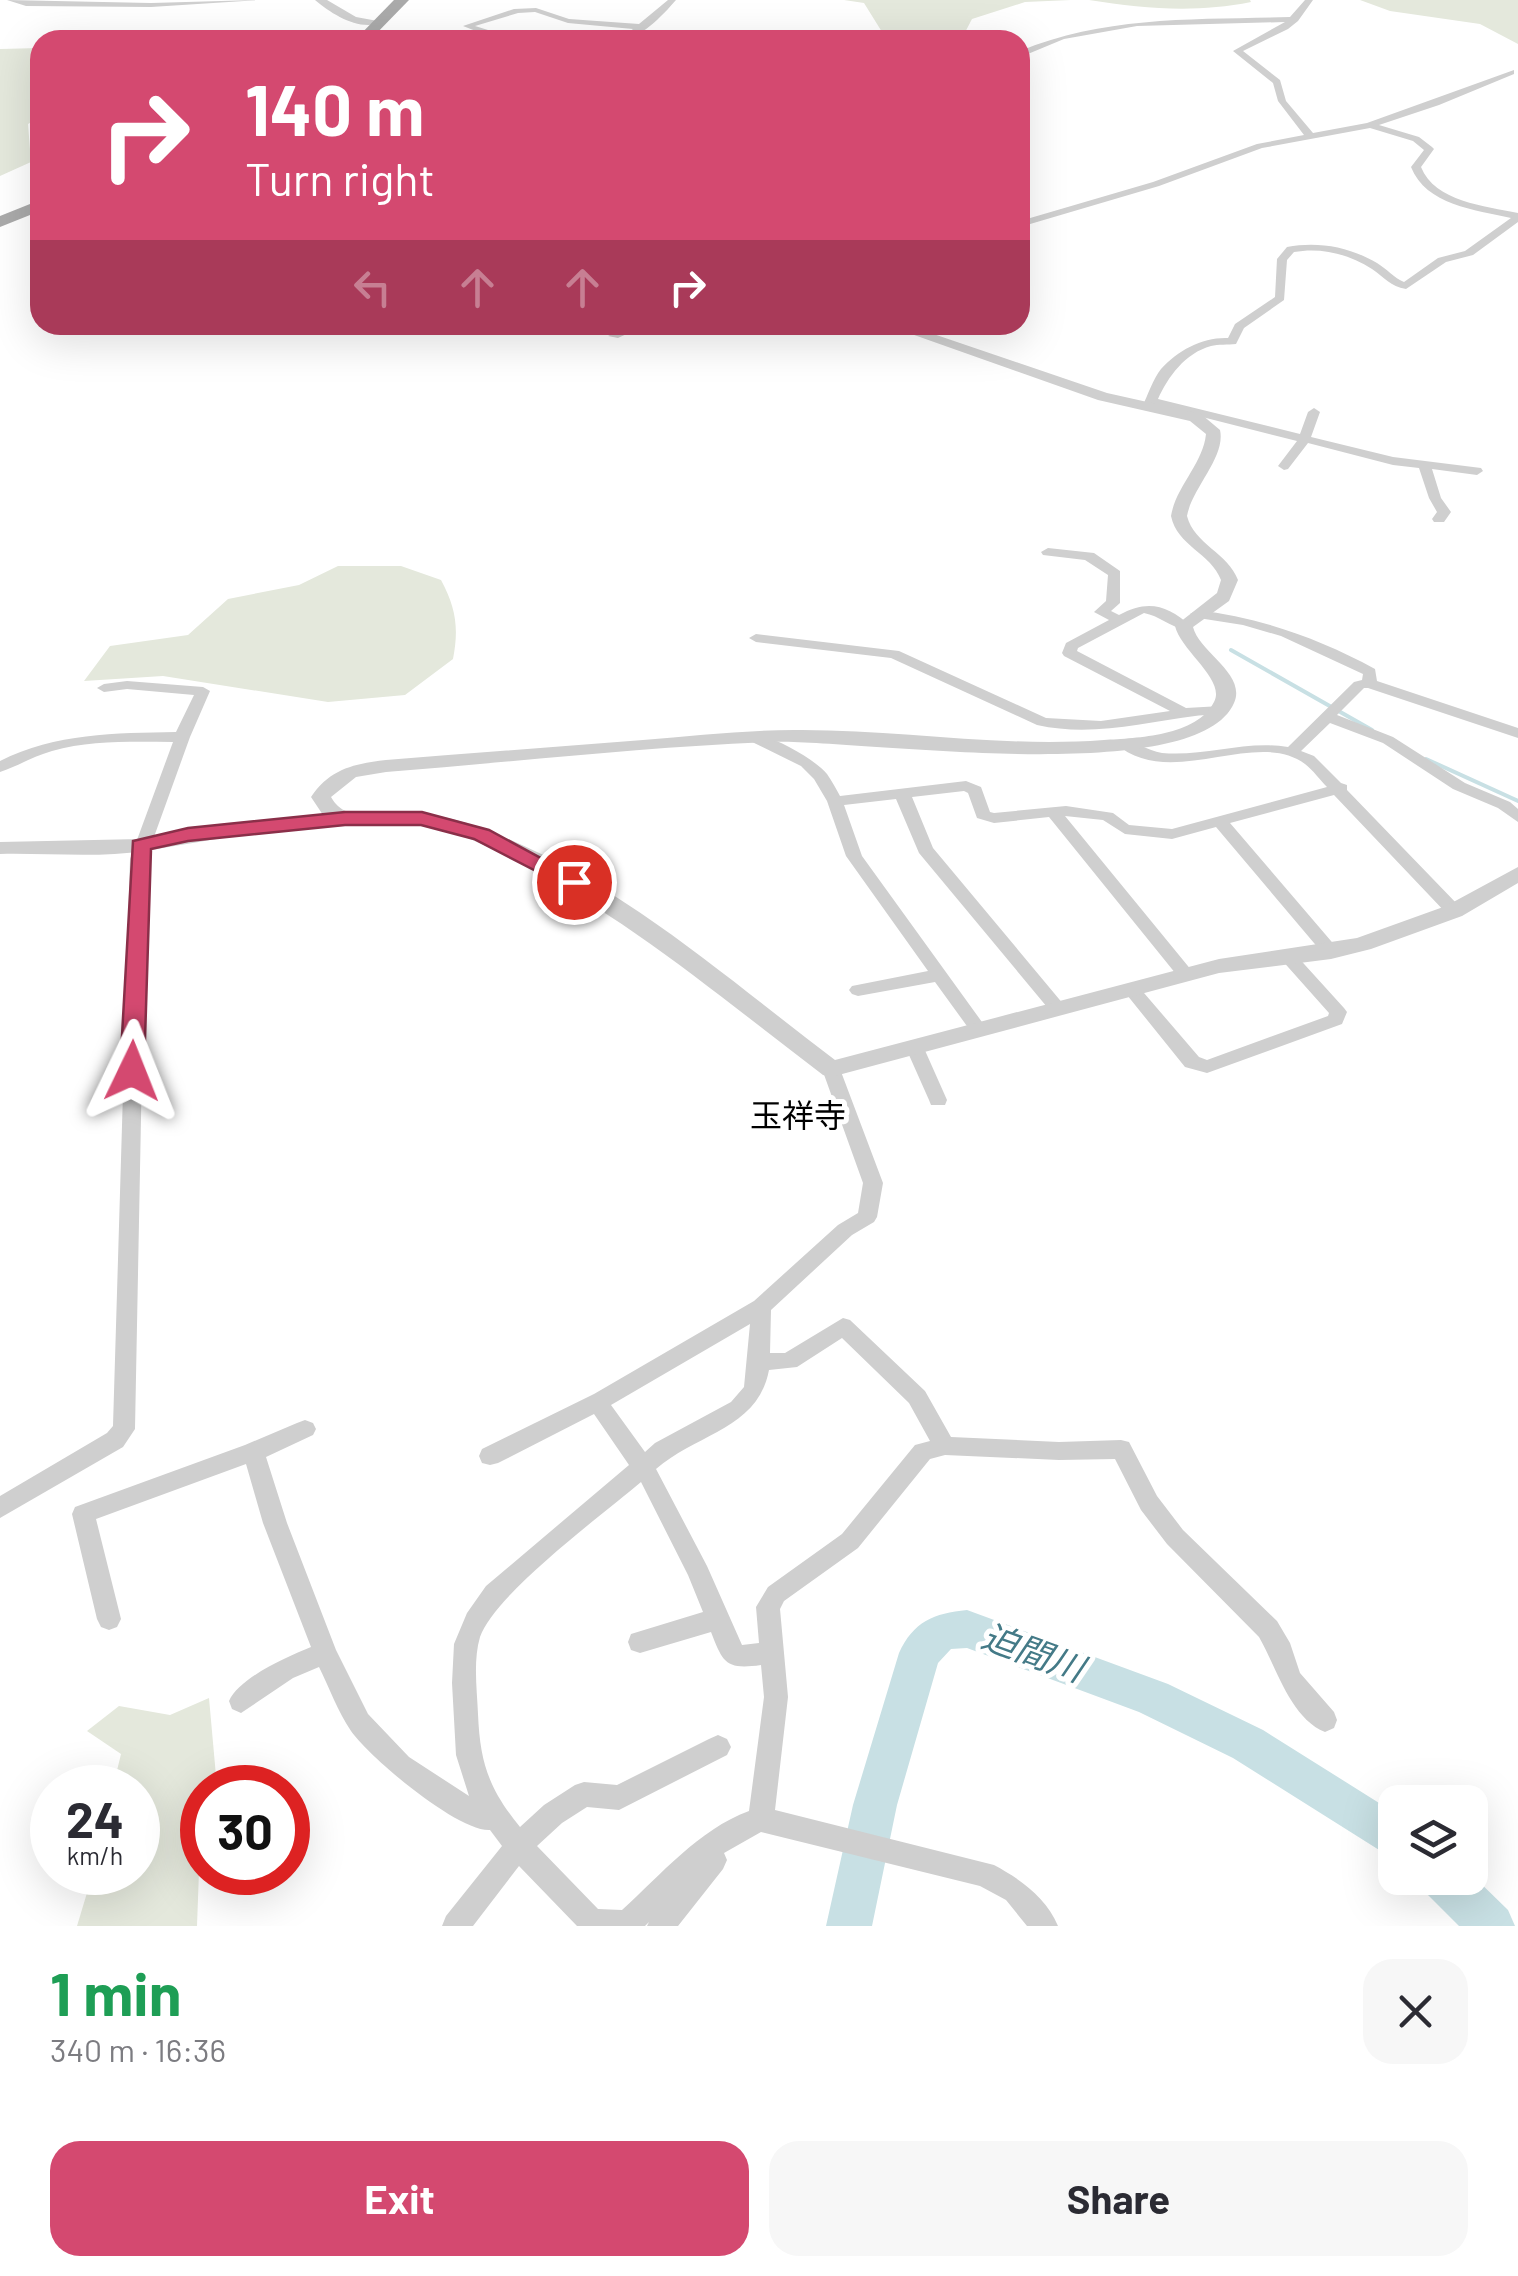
<!DOCTYPE html>
<html lang="en">
<head>
<meta charset="utf-8">
<style>
	:root { --surface:#fff; --page:#f7f7f7; --text:#2b2b33; --muted:#7c7c81; --accent:#d44970 }
	body { margin:0; font-family:Barlow,"Noto Sans JP",sans-serif; background:var(--page); color:var(--text); height:100vh; display:flex; flex-direction:column; font-size:38px; white-space:nowrap }
	* { box-sizing:border-box; margin:0 }
	p { font-size:32px; color:var(--muted) }
	.icon { flex:none; width:55px; height:55px; fill:none; stroke:currentColor; stroke-width:2; stroke-linecap:round; stroke-linejoin:round }
	.map { position:relative; height:1926px; overflow:hidden }
	.sheet { display:flex; flex-direction:column; background:var(--surface); flex:1 }
	.sheet>* { flex:none }
	.hud { position:absolute; left:30px; top:30px; width:1000px; height:305px; border-radius:30px; box-shadow:0 10px 40px #0002; background:#d44970; color:#fff; overflow:hidden }
	.buttons { position:absolute; left:1378px; top:1785px; display:grid; gap:20px }
	.buttons a { display:grid; place-items:center; width:110px; height:110px; border-radius:20px; background:var(--surface); box-shadow:0 10px 40px #0002; font-size:50px }
	.speed { position:absolute; left:30px; top:1765px; display:flex; gap:20px; font-size:50px; font-weight:700; text-align:center }
	.speed>* { display:grid; place-content:center; width:130px; height:130px; border-radius:50%; background:var(--surface); box-shadow:0 10px 40px #0002; line-height:1 }
	.speed small { font-size:25px; font-weight:400 }
	.speed .limit { border:15px solid #d22; background:#fff; color:#111 }
	.pin { position:absolute; display:grid; place-items:center; width:85px; height:85px; color:#fff; margin:-42px; border:5px solid #fff; border-radius:50%; box-shadow:0 2px 10px #0007 }
	.me { position:absolute; width:110px; margin:-55px; rotate:2deg; stroke-linejoin:round; filter:drop-shadow(0 0 8px #0008) }
	.turn { display:flex; align-items:center; gap:35px; height:210px; padding:0 50px; font-size:45px }
	.turn .icon { width:130px; height:130px; stroke-width:2.5 }
	.turn b { display:block; font-size:70px; line-height:85px }
	.lanes { display:flex; align-items:center; height:95px; padding:0 50px; background:#0003; justify-content:center; gap:50px; direction:ltr }
	.lanes .off { opacity:.35 }
	.round { display:grid; place-items:center; flex:none; width:105px; height:105px; border-radius:30px; background:var(--page) }
	.summary { display:flex; align-items:center; justify-content:space-between; height:170px; padding:0 50px }
	h1 { font-size:60px; font-weight:700; line-height:75px; color:#1e9e55 }
	.primary-button { display:flex; gap:20px; margin-top:auto; padding:20px 50px }
	.primary-button a { flex:1; height:115px; border-radius:30px; background:var(--accent); color:#fff; font-size:40px; font-weight:700; line-height:115px; text-align:center }
	.primary-button a+a { background:var(--page); color:var(--text) }
	.map>svg:first-child { display:block }
	.green { fill:#e4e8dc }
	.lines { fill:none; stroke-linecap:round; stroke-linejoin:round }
	.stream { stroke:#c8e0e4; stroke-width:4 }
	.river { fill:#c8e0e4; fill-rule:evenodd }
	.minor { fill:#cfcfcf; fill-rule:evenodd }
	.tertiary { fill:#cfcfcf; fill-rule:evenodd }
	.primary { fill:#aaa; fill-rule:evenodd }
	.route { fill:#d44970; stroke:#8a2f49; stroke-width:2.5 }
	.labels { text-anchor:middle; stroke-width:10; stroke-linejoin:round; paint-order:stroke }
	.quarter-label { font-size:32px; fill:#000; stroke:#fff }
	.near-water-label { font-size:35px; font-style:italic; fill:#447a87; stroke:#fff }
</style>
</head>
<body>
<div class="map">
<svg width="1518" height="1926" viewBox="0 0 1518 1926">
	<rect width="100%" height="100%" fill="#fff"/>
	<g class="green">
		<path d="M844,0h227l-46,2 -53,17 -11,21h-74l-23,-37z"/>
		<path d="M1089,0h161l1,2c-55,11 -106,7 -162,-2z"/>
		<path d="M1360,0h158v44l-38,-20 -90,-13z"/>
		<path d="M40,48v69l-12,7 3,38 -31,14v-127z"/>
		<path d="M338,566h63l40,14c15,28 18,48 12,79l-48,36 -77,7 -165,-26 -79,5 26,-35 78,-11 40,-36 71,-14z"/>
		<path d="M209,1698l8,89 -15,1 -5,138h-120l16,-53 45,-1v-84l-25,-1 8,-33 -34,-23 32,-25 51,9z"/>
	</g>
	<g class="lines">
		<g class="stream">
			<path d="M1231,650l141,80"/>
			<path d="M1426,759l92,42"/>
		</g>
		<g class="river">
			<path d="M967,1610l201,74 95,46 132,83v47l-162,-102 -94,-46 -172,-64 -16,1 -13,14 -41,142 -25,121h-46l27,-121 46,-152c14,-31 35,-40 68,-43z"/>
			<path d="M1470,1873l38,37 7,16h-56l-32,-32 -7,-16h50z"/>
		</g>
		<g class="minor">
			<path d="M7,0l144,3 108,-3 -108,7 -125,-1z"/>
			<path d="M668,0h8c-14,16 -36,40 -58,40l15,-11 -65,-6 -33,-11 -17,1 -43,13 13,4 -1,10h-8l2,-7 -18,-7 51,-17 22,-1 33,11 70,5z"/>
			<path d="M1305,0h8l-15,21 -10,8 -45,22 37,29 6,21 27,32 54,-10 147,-53v4l-75,31 -60,20 40,12 13,10 2,2 -13,18c14,35 64,39 97,46v9l-45,33 -27,7 -40,27c-16,-3 -21,-11 -34,-20 -23,-15 -51,-22 -78,-17l-7,8 -3,40 -40,28 -8,16c-8,1 -18,0 -25,2 -26,7 -43,31 -53,53l142,35 8,-22 6,-4 6,4 -9,25 82,20 88,11 2,3 -6,4 -45,-6 9,29 10,14 -7,10h-10l-2,-3 5,-7 -8,-14 -10,-30 -26,-3 -85,-22 -20,26 -4,1 -6,-4 19,-25 -142,-36 -7,6 -6,-4c6,-12 11,-28 19,-38 17,-19 42,-32 67,-31l7,-14 40,-27 2,-38 10,-12c31,-6 63,0 90,16 10,6 17,15 27,19l34,-24 27,-7 46,-33c-36,-8 -85,-13 -100,-51l13,-17 -11,-9 -43,-13 -108,20 -103,38 -139,41v-6l133,-39 104,-38 47,-9 -26,-34 -5,-18 -40,-32 52,-29 -148,4 -73,13 -41,17 5,26 -8,9v-40c88,-36 176,-31 270,-34z"/>
			<path d="M630,325h16l-28,13 -10,-2z"/>
			<path d="M1048,548l46,5 26,18v32l-9,8 8,4c29,-16 48,-10 72,11l-7,4c-14,-4 -25,-14 -40,-17l-66,35 -1,3 109,57 35,-2 5,2 3,3 -3,3c-10,2 -21,0 -31,2 -54,7 -104,21 -158,9l-146,-67 -135,-16 -7,-4 7,-4 143,17 147,67 55,3 69,-10 -106,-55 -2,-3 4,-10 43,-23 -15,-8 12,-11 2,-26 -23,-15 -42,-5 -2,-3z"/>
			<path d="M1197,610c64,8 121,28 178,59l2,12 141,47v10l-150,-50h-4l-27,27 56,22 72,46 45,19 8,7v13l-20,-14 -45,-19 -70,-46 -53,-20 -29,28 13,5 27,27 6,2v5l113,117 2,4 -2,4h-12l-114,-120 -104,28 107,125 3,4 -3,4h-12l-109,-129 -44,12 -47,-5 -22,-14 -38,-4 127,155 3,4 -3,4h-12l-131,-162 -55,6 -17,-5 -9,-25 -4,-2 -52,6 21,51 131,157 3,4 -3,4h-12l-133,-160 -23,-54 -52,6 18,51 125,173 -3,4h-12l-37,-51 -77,14 -6,-2 -3,-4 3,-4 76,-15 -82,-115 -19,-55 -13,-22 -13,-13 -53,-26 -3,-3 3,-3c19,-2 67,25 79,40 5,7 9,15 13,22l126,-15 15,6 9,25 4,1 72,-7 47,7 16,12 43,4 155,-42c-7,-7 -14,-17 -22,-23 -49,-37 -136,28 -190,-21l3,-3c15,-2 28,11 44,13 42,4 83,-13 126,-6l66,-65 8,-2 1,-6 -82,-38 -38,-11 -51,-8 -2,-3z"/>
			<path d="M127,681l76,6 7,4 -20,46 -44,122 -11,570 -12,18 -123,71v-22l107,-63 6,-7 17,-567 43,-117c-40,0 -82,-2 -121,9 -18,5 -34,15 -52,21v-11c56,-28 115,-28 176,-29l18,-37 -67,-6 -23,3 -7,-4 7,-4z"/>
			<path d="M1289,952l6,2 49,54 3,4 -5,12 -135,49 -22,-6 -62,-77 9,-6 6,2 61,71 8,3 121,-44 1,-3 -49,-55z"/>
			<path d="M914,1040l9,6 24,54 -2,5h-14l-2,-5 -24,-54z"/>
			<path d="M831,1063l7,1 2,5 43,114 -6,34 -3,5 -22,13 -81,75 -1,43h15l58,-35 7,2 75,71 26,46 108,5 62,-2 8,2 28,54 26,34 94,91 13,22 10,30 34,39 3,8 -3,8 -9,4c-35,-14 -49,-66 -66,-95l-92,-93 -26,-34 -26,-51 -56,1 -114,-5 -15,4 -72,89 -74,53 -4,8 8,88 -13,113 219,55c26,14 52,32 64,61h-31l-21,-26 -26,-14 -219,-54 -37,21 3,7 -4,9 -45,57h-31l2,-4 -4,4h-68l-58,-60 -46,60h-31l4,-10 56,-70 -12,-16c-32,2 -120,-72 -139,-99 -13,-19 -22,-44 -32,-64l-26,11 -52,35 -9,-4 -3,-8c11,-24 58,-44 82,-54l-48,-124 -17,-59 -150,55 25,100 -4,8 -8,3 -8,-3 -4,-8 -25,-105 3,-7 170,-62 52,-22 8,-3 8,3 3,6 -3,6 -47,22 21,66 49,127 32,64 41,43 60,39 -13,-41 -4,-72 2,-39 13,-31 19,-27 143,-121 -35,-51 -96,49 -8,2 -8,-2 -3,-7 3,-7 112,-55 160,-93 84,-76 20,-12 5,-30 -41,-114 2,-5zM750,1324l-6,63 -13,15 -76,41 -10,9 -34,-47zM842,1338l67,65 21,38 -15,4 -73,89 -74,53 -12,20 3,36 -17,2 -35,-79 -51,-97c42,-36 102,-40 113,-99l28,-3zM641,1482l47,93 15,37 -72,22 -3,8 3,8 9,3 71,-21c12,31 15,38 50,33l3,32 -15,114c-51,19 -87,63 -127,99l-24,-1 -61,-63 25,-23 25,-16 32,3 108,-55 4,-8 -4,-8 -9,-4 -9,4 -92,46 -33,-3 -9,3 -31,20 -24,22c-31,-38 -40,-64 -42,-113 -1,-25 -5,-53 2,-77 15,-43 122,-122 161,-155z"/>
		</g>
		<g class="tertiary">
			<path d="M315,0h12l29,17 27,5c-23,10 -50,-7 -68,-22z"/>
			<path d="M886,325h21l200,68 94,21 19,16c6,27 -28,58 -33,86 7,28 41,37 51,64l-9,21 -36,26c6,25 54,47 41,76 -38,87 -378,36 -463,39 -128,5 -257,20 -385,30l-30,5 -25,20c4,7 9,12 17,15 12,4 32,1 46,1 25,0 50,2 75,11 137,46 252,150 366,236l384,-101 138,-21 89,-32 72,-39v16l-56,33 -91,33 -40,10 -112,14 -388,104 -8,-2c-99,-75 -195,-157 -306,-213 -30,-16 -58,-31 -92,-36 -78,-12 -202,12 -280,25 -46,7 -98,2 -145,3v-12l141,-3 47,-10 135,-14 -12,-18c19,-28 42,-33 75,-37 86,-7 171,-13 257,-20 50,-4 100,-10 151,-10 103,-1 206,18 310,10 33,-2 93,-4 110,-38 12,-22 -33,-51 -39,-76l42,-33 4,-13c-10,-27 -44,-34 -50,-64 5,-30 32,-52 35,-82l-16,-13 -92,-21z"/>
		</g>
		<g class="primary">
			<path d="M394,0h15l-39,40h-15z"/>
			<path d="M40,200v11l-40,16v-11z"/>
		</g>
	</g>
	<path class="route" d="M345,812h77l67,18 96,52 -3,5h-15l-93,-48 -53,-14h-76l-157,16 -37,8 -7,222 -4,6h-17l-3,-6 13,-230 55,-13z"/>
	<g class="labels">
		<g class="quarter-label">
			<text x="798" y="1127">玉祥寺</text>
		</g>
		<g class="near-water-label">
			<text transform="translate(1033 1653) rotate(20)" y="12">迫間川</text>
		</g>
	</g>
</svg>
<div class="buttons">
<a><svg class="icon" aria-label="layers" viewBox="0 0 24 24"><path d="M12 4l9 5-9 5-9-5zM3 14l9 5 9-5"/></svg></a>
</div>
<div class="speed"><div>24<small>km/h</small></div><div class="limit">30</div></div>
<div class="pin" style="left:574px;top:882px;background:#d93025"><svg class="icon" aria-label="arrive" viewBox="0 0 24 24"><path d="M6 21V4h12l-3 4 3 4H6"/></svg></div>
<svg class="me" style="left:132px;top:1071px" viewBox="-20 -20 40 40"><path d="M0-17L14 15 0 8-14 15z" fill="#d44970" stroke="#fff" stroke-width="4"/></svg>
<div class="hud">
<div class="turn"><svg class="icon" aria-label="right" viewBox="0 0 24 24"><path d="M7 20v-9h11M14 6l5 5-5 5"/></svg><div><b>140 m</b>Turn right</div></div>
<div class="lanes"><svg class="icon off" aria-label="left" viewBox="0 0 24 24"><path d="M17 20v-9H6M10 6l-5 5 5 5"/></svg><svg class="icon off" aria-label="ahead" viewBox="0 0 24 24"><path d="M12 20V5M6 11l6-6 6 6"/></svg><svg class="icon off" aria-label="ahead" viewBox="0 0 24 24"><path d="M12 20V5M6 11l6-6 6 6"/></svg><svg class="icon" aria-label="right" viewBox="0 0 24 24"><path d="M7 20v-9h11M14 6l5 5-5 5"/></svg></div>
</div>
</div>
<section class="sheet">
<div class="summary"><div><h1>1 min</h1><p>340 m · 16:36</p></div><a class="round"><svg class="icon" aria-label="close" viewBox="0 0 24 24"><path d="M6 6l12 12M18 6L6 18"/></svg></a></div>
<div class="primary-button"><a>Exit</a><a>Share</a></div>
</section>
</body>
</html>
